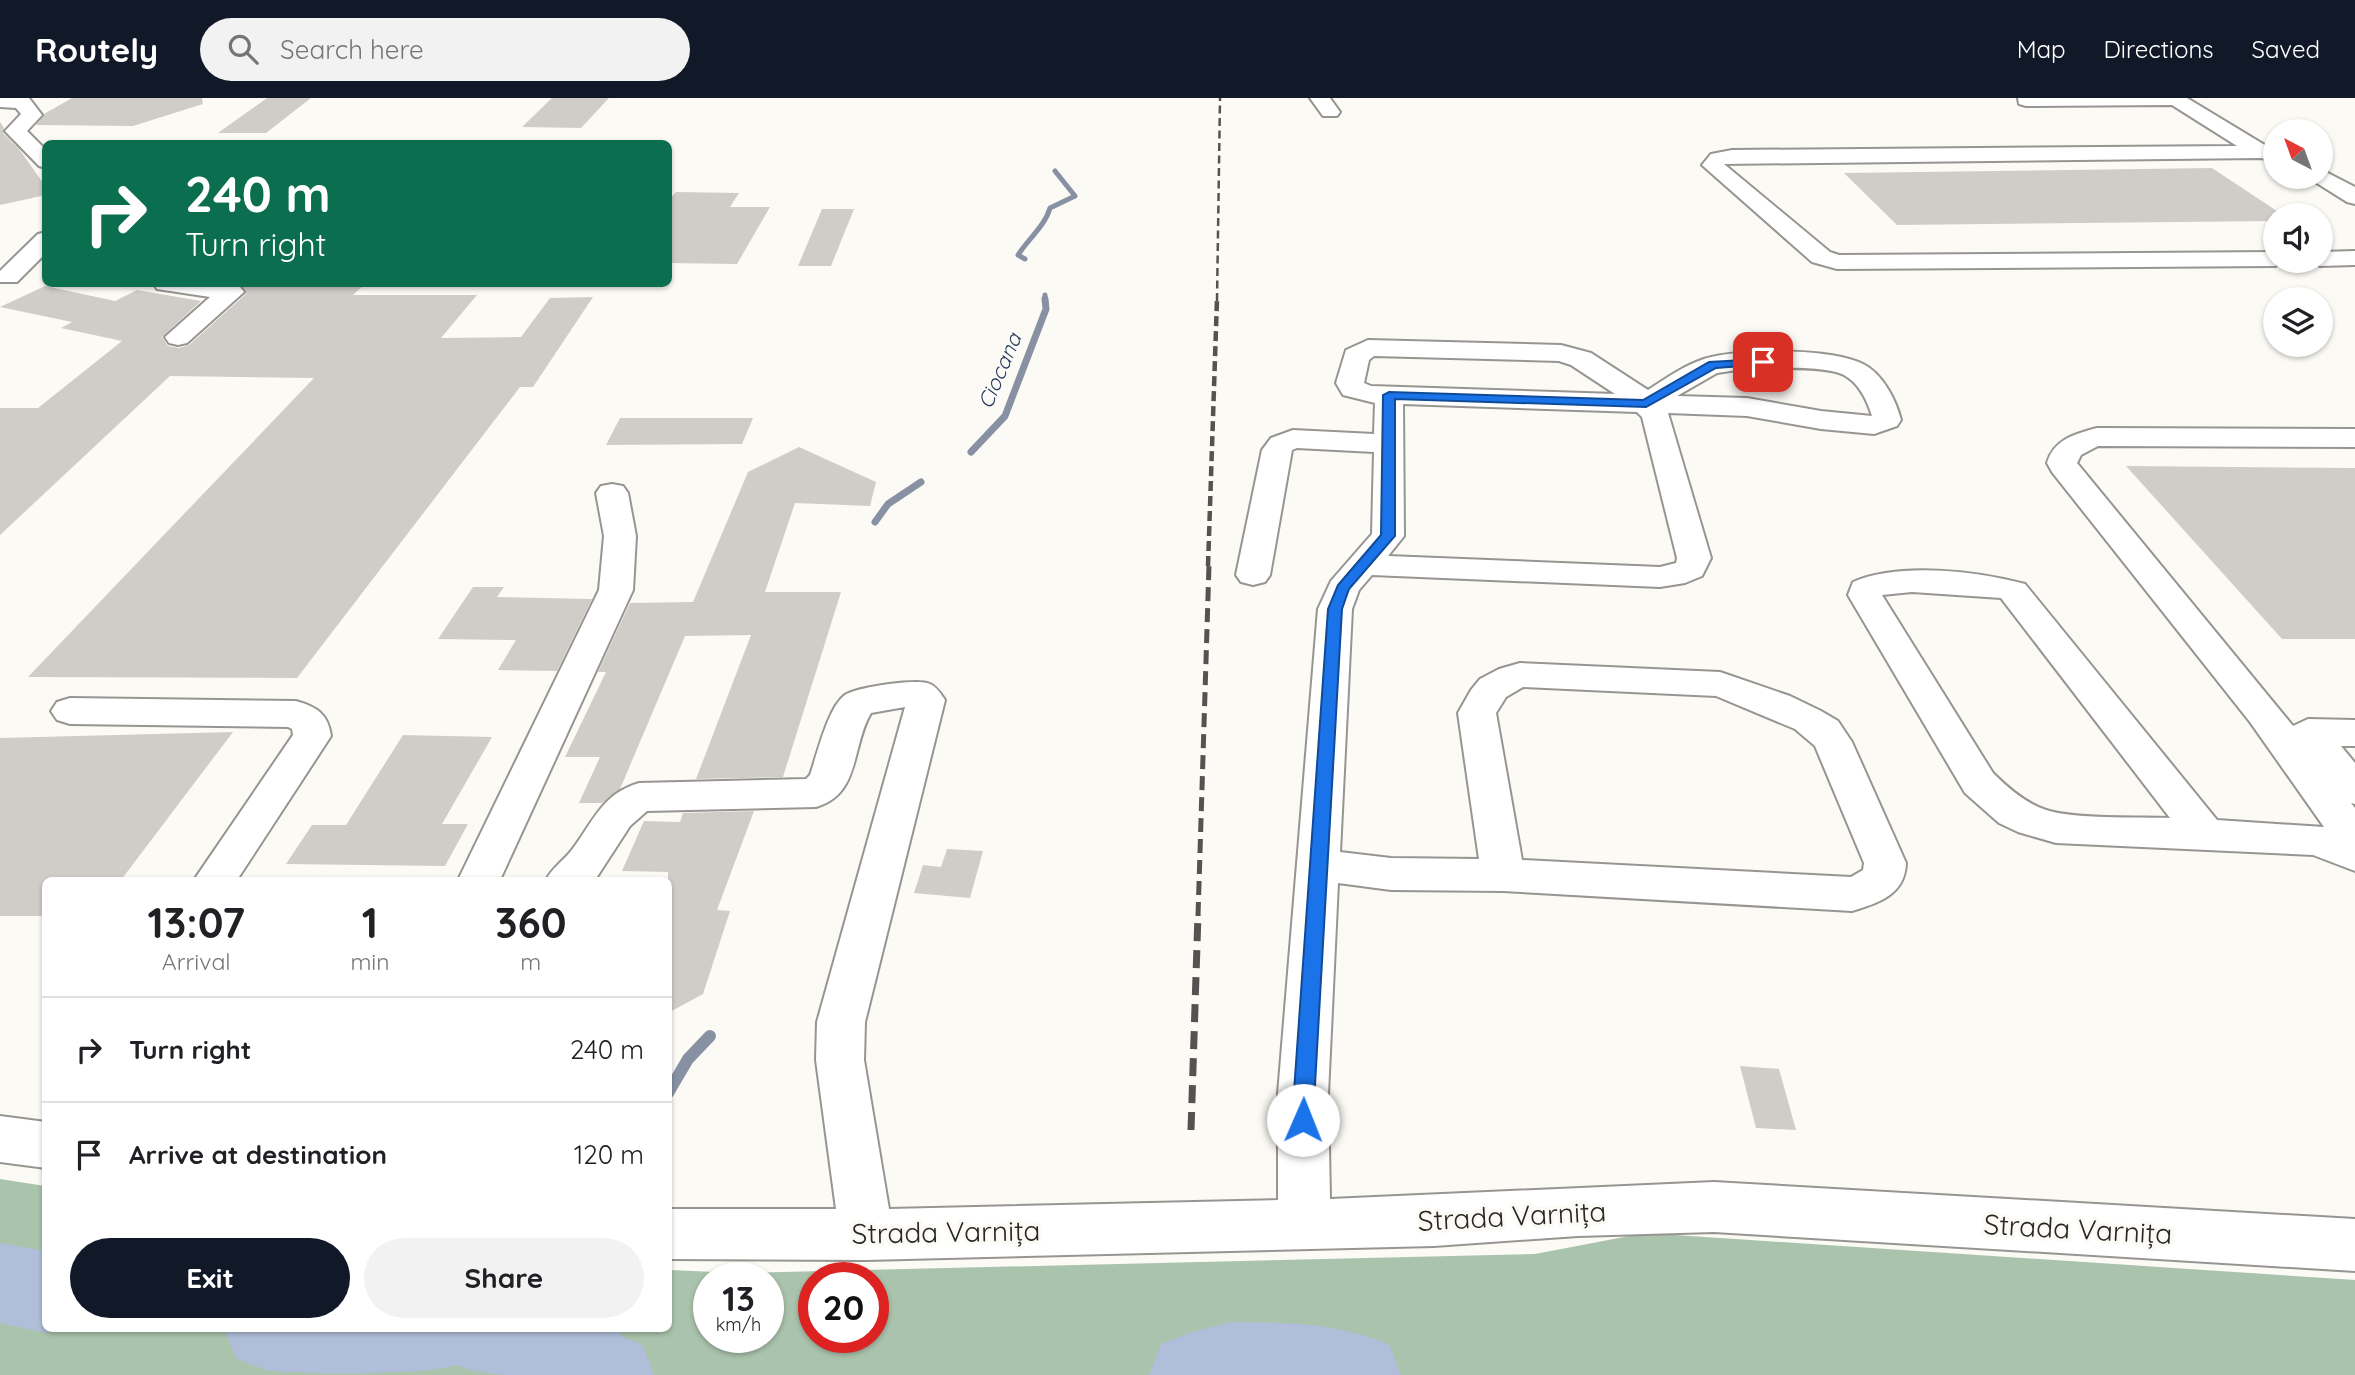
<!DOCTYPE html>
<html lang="en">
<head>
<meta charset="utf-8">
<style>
	:root { --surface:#fff; --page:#f2f2f2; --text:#202124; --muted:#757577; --line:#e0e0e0; --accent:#111827 }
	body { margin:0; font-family:Quicksand,sans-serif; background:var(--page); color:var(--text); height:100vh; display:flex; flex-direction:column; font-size:26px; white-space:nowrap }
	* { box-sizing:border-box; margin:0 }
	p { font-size:23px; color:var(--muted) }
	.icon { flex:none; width:38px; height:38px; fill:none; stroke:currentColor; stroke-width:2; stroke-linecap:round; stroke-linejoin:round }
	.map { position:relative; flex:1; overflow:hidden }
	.details { position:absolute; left:42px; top:779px; width:630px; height:455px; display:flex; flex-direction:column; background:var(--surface); border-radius:10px; box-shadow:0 2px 5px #0004 }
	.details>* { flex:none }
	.guide { position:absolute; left:42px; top:42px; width:630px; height:147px; border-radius:10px; box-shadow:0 2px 5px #0004; background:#0b6e4f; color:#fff; overflow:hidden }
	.needle { width:46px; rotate:319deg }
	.controls { position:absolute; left:2263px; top:21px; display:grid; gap:14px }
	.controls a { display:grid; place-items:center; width:70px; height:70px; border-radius:50%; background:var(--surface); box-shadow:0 2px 5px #0004; font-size:35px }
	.speed { position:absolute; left:693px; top:1164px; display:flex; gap:14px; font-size:35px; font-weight:700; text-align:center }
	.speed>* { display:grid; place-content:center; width:91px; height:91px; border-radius:50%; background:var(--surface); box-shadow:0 2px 5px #0004; line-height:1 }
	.speed small { font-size:18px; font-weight:400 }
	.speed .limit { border:10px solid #d22; background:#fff; color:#111 }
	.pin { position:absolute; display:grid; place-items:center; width:60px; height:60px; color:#fff; margin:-30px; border-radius:14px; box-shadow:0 4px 10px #0006 }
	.me { position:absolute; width:77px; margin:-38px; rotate:1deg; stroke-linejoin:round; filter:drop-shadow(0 0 5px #0008) }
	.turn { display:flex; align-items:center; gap:24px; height:147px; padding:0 28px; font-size:32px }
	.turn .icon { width:91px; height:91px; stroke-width:2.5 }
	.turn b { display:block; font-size:49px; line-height:60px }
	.eta { display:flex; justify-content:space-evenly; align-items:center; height:119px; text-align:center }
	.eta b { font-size:42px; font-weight:700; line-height:49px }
	.button { display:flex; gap:14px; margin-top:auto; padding:14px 28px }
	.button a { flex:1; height:80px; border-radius:42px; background:var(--accent); color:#fff; font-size:28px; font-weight:700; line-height:80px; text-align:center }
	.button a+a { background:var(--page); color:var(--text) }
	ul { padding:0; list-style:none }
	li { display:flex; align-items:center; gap:21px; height:105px; padding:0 28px; border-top:2px solid var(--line) }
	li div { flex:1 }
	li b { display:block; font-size:26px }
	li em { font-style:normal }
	header { display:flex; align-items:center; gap:42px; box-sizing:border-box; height:98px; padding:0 35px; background:var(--accent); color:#fff }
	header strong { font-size:33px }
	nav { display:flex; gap:38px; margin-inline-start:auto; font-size:24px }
	.search { width:490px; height:63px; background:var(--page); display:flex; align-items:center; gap:18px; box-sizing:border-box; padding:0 24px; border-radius:38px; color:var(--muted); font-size:26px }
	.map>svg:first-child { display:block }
	.forest { fill:#aac3ac; fill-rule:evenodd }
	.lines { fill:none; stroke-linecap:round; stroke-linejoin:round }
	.stream-far2 { stroke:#8791a3; stroke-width:5 }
	.stream-far1 { stroke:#8791a3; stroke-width:7 }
	.stream { stroke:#8791a3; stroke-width:12 }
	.river { fill:#b0bed9; fill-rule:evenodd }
	.building { fill:#d0cdc9 }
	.minor-casing { stroke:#979591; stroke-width:4 }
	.minor { fill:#fff; fill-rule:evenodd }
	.rail-far3 { stroke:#555351; stroke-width:2.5; stroke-dasharray:8 4.5; stroke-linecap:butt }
	.rail-far2 { stroke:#555351; stroke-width:4.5; stroke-dasharray:10 5; stroke-linecap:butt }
	.rail-far1 { stroke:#555351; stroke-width:5; stroke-dasharray:14 7; stroke-linecap:butt }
	.rail { stroke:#555351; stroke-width:7; stroke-dasharray:18 9; stroke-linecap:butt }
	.route { fill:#1a73e8; stroke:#114b97; stroke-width:2 }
	.labels { text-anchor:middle; stroke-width:7; stroke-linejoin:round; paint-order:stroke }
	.far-water-label { font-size:21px; font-style:italic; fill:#273a60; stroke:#fcfaf5 }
	.near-street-label { font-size:28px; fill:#282725; stroke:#fcfaf5 }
</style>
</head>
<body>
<header>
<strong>Routely</strong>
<div class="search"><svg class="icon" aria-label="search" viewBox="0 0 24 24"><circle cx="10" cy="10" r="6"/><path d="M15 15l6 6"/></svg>Search here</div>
<nav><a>Map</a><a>Directions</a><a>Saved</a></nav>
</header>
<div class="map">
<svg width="2355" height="1277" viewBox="0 0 2355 1277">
	<rect width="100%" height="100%" fill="#fcfaf5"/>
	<path class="forest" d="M0,1081l45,7 1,142h622l1,-58 71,3 795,-19 110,-21 710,47v95h-2355zM709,1180h59v59h-59zM814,1180h59v59h-59z"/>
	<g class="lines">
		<g class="stream-far2">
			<path d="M1025,161l-7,-4c10,-16 27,-29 32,-47l25,-12 -20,-25"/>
			<path d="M1045,197v6"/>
		</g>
		<g class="stream-far1">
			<path d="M971,354l34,-36 41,-107 -1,-10"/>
			<path d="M875,424l13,-18 33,-22"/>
		</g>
		<g class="stream">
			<path d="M668,995l20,-34 22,-23"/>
			<path d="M564,1243l4,-13"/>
		</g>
		<g class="river">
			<path d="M0,1145l46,8v77h11l-11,5 -46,-10z"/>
			<path d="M1231,1224c58,1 102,0 158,22l12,31h-252l12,-31 31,-12z"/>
			<path d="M224,1230h390l11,10 17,6 12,31h-151l-34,-5 -11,-5c-33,10 -157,10 -191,5 -11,-3 -21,-8 -31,-12z"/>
		</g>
	</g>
	<g class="building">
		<path d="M72,0h130l1,6 -70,22 -97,-1 8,-11z"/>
		<path d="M267,0h44l-45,35h-48z"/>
		<path d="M552,0h57l-28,30 -59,-1z"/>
		<path d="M0,24l4,6 -1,5 16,16 27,38v8l-46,10z"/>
		<path d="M2212,70l71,47h-8v6l-378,4 -53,-52z"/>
		<path d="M676,94l63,1 -9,14h40l-33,57 -69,-1v-62z"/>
		<path d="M822,111h32l-23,57h-33z"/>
		<path d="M244,186h121l-12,11h124l-36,43 80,-1 29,-39 43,-1 -60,90h-13l-223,291 -269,-1 286,-299 -144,-2 -170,159v-127h38l84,-67 -61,-13 11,-6 -72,-15 45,-21 70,15 22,-11 64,11 -39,36 6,9 11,2 10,-3 57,-51 -4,-9z"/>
		<path d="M620,320h133l-11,26 -136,1z"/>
		<path d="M799,349l77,35 -6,24 -75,-3 -30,89h76l-58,185 -87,2 55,-144 -66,1 -65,153 -18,14h-23l21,-46h-35l41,-85h-8l32,-69 63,-1 55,-130z"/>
		<path d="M2126,368l229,2v171h-73z"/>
		<path d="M473,489h31l-7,10 95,2 -35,72 -59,-1 18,-30 -78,-1z"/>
		<path d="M233,634l-112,148h-75v36h-46v-178z"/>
		<path d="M403,637l89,2 -50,87h26l-23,42 -159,-2 26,-39h34z"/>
		<path d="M754,713l-37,99 13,1 -27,83 -35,19v-141l-46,-1 22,-50 36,1 3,-9z"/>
		<path d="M947,751l36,2 -13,47 -56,-5 9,-28 18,2z"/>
		<path d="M1740,968l39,3 17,61 -40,-2z"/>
	</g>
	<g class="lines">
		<defs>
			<g id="minor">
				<path d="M0,0h29l13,17 -15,16 19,19v18l-7,-2 -34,-35 16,-17 -5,-6 -16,-1z"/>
				<path d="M1310,0h20l10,14 -3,4h-14z"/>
				<path d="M2018,0h169l81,49 7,2v12l-14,-3 -537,6 106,88 9,3 436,-3v9h11l-11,5 -438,3 -25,-7 -110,-97 9,-11 21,-4 505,-4 -65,-41 -146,1 -7,-2z"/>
				<path d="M2320,71l35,18v17l-8,-2 -35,-22 -2,-3h10z"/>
				<path d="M46,134v21l-29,29h-17v-11l38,-37z"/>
				<path d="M2355,153v14l-35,1 -11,-5h11v-9z"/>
				<path d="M154,186h69l17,3 4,5 -57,51 -9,2 -9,-2 -4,-6 45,-40 -53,-8z"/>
				<path d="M1368,242l193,5 30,8 57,37c17,-11 35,-24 56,-31 33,-11 128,-11 159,5 19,9 33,36 38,56l-4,6 -23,8 -53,-5 -74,-13 -79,-3 43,145 -9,18 -17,7 -25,4 -288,-12 -13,15 -7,19 -12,243 51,6 88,1 -21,-146 13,-23 9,-11 19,-10 21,-6 200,9 70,24 31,15 17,10 14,21 54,121c-1,32 -28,40 -54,48l-349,-20 -112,-1 -53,-7 -10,211 2,105 384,-17 641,37v52l-641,-39 -136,4 -144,10 -568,14 -198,-1v-50h168l-20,-149 1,-38 88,-315 -34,6c-20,33 -10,81 -55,94l-169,4 -17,15 -35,54h-49c6,-12 16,-18 25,-29 22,-28 30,-57 68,-68l167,-4 4,-4c7,-20 18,-68 35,-80 12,-8 73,-17 85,-11 7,3 11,10 15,16l-80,322 -1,38 25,149 389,-9v-106l40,-485 13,-28 41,-47 2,-82 -77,-4 -5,2 -22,125 -5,7 -12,3 -12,-3 -5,-7 26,-125 9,-12 22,-8 81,4 1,-31 -32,-8 -7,-12 10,-33zM1374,258l185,5 12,4 44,29 -244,-8 -7,-3 5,-23zM1744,271c23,-1 81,-4 100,6 15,8 23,25 28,41l-51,-5 -74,-13 -70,-2 40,-23zM1403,306l234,8 5,5 35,141 -1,5 -16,4 -272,-11 16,-20zM1523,589l193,9 79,33 20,17 49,117 -1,7 -12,7 -329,-17 -26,-147 10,-16z"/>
				<path d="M2097,330l258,1v18l-257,-1 -17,9 -4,8 216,263 15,-7 47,1v26h-14l14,17v41l-4,-1 4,5v63l-42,-16 -257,-12 -38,-11 -19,-9 -34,-30 -117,-198 5,-13c46,-20 124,-11 172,2l192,236 107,7 -74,-105 -198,-250 -5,-9c7,-24 28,-29 50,-35zM1912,494l89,6 169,220c-32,-1 -97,1 -124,-8 -21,-7 -38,-22 -53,-37l-111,-178z"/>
				<path d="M612,386l11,2 5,7 8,43 -3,54 -133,290h-42l141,-290 5,-54 -8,-43 5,-7z"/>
				<path d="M70,600l226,3c21,6 32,13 35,35l-94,144h-43l99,-145 -1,-6 -4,-2 -218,-3 -13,-4 -6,-9 6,-9z"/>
				<path d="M0,1018l46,6v46l-46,-6z"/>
			</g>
		</defs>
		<use href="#minor" class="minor-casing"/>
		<use href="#minor" class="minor"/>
		<path class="rail-far3" d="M1217,203l3,-203"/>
		<path class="rail-far2" d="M1208,468l9,-267"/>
		<path class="rail-far1" d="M1198,818l11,-351"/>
		<path class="rail" d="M1191,1032l7,-216"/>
	</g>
	<path class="route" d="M1763,261l5,3 -1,2 -51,4 -70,39 -251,-8v137l-46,53 -7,20 -29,511 -3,6 -7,3 -8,-3 -3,-6 36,-511 10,-24 43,-50 2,-140 6,-3 254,8 66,-38z"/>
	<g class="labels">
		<g class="far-water-label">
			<text transform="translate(1000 273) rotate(-67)" y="7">Ciocana</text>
		</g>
		<g class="near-street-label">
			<text transform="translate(1512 1118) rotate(-3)" y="10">Strada Varnița</text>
			<text transform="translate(2078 1131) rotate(3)" y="10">Strada Varnița</text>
			<text transform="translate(946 1134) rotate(-1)" y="10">Strada Varnița</text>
		</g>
	</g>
</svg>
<div class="controls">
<a><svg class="needle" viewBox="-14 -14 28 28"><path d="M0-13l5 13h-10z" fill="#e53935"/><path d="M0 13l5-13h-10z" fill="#757577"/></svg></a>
<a><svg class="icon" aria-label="sound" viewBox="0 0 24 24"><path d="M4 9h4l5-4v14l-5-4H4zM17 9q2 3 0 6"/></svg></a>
<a><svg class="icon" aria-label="layers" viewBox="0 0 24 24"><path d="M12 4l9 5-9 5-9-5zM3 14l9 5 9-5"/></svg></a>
</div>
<div class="speed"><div>13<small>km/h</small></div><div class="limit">20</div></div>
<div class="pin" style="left:1763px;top:264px;background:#d93025"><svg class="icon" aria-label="arrive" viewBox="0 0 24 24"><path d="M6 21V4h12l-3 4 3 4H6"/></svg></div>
<svg class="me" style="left:1303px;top:1022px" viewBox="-20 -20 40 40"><circle r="19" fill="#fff"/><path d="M0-13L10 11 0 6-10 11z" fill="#1a73e8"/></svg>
<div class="guide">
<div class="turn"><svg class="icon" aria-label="right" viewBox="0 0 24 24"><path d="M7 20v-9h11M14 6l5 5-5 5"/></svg><div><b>240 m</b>Turn right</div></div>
</div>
<section class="details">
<div class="eta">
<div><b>13:07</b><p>Arrival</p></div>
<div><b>1</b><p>min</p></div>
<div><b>360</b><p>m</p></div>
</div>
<ul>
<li><svg class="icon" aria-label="right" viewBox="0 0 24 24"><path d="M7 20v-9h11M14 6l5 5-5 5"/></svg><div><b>Turn right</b></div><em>240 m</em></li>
<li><svg class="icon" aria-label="arrive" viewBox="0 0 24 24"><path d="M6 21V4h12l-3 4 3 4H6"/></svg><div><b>Arrive at destination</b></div><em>120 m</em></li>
</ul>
<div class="button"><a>Exit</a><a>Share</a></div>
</section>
</div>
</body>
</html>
